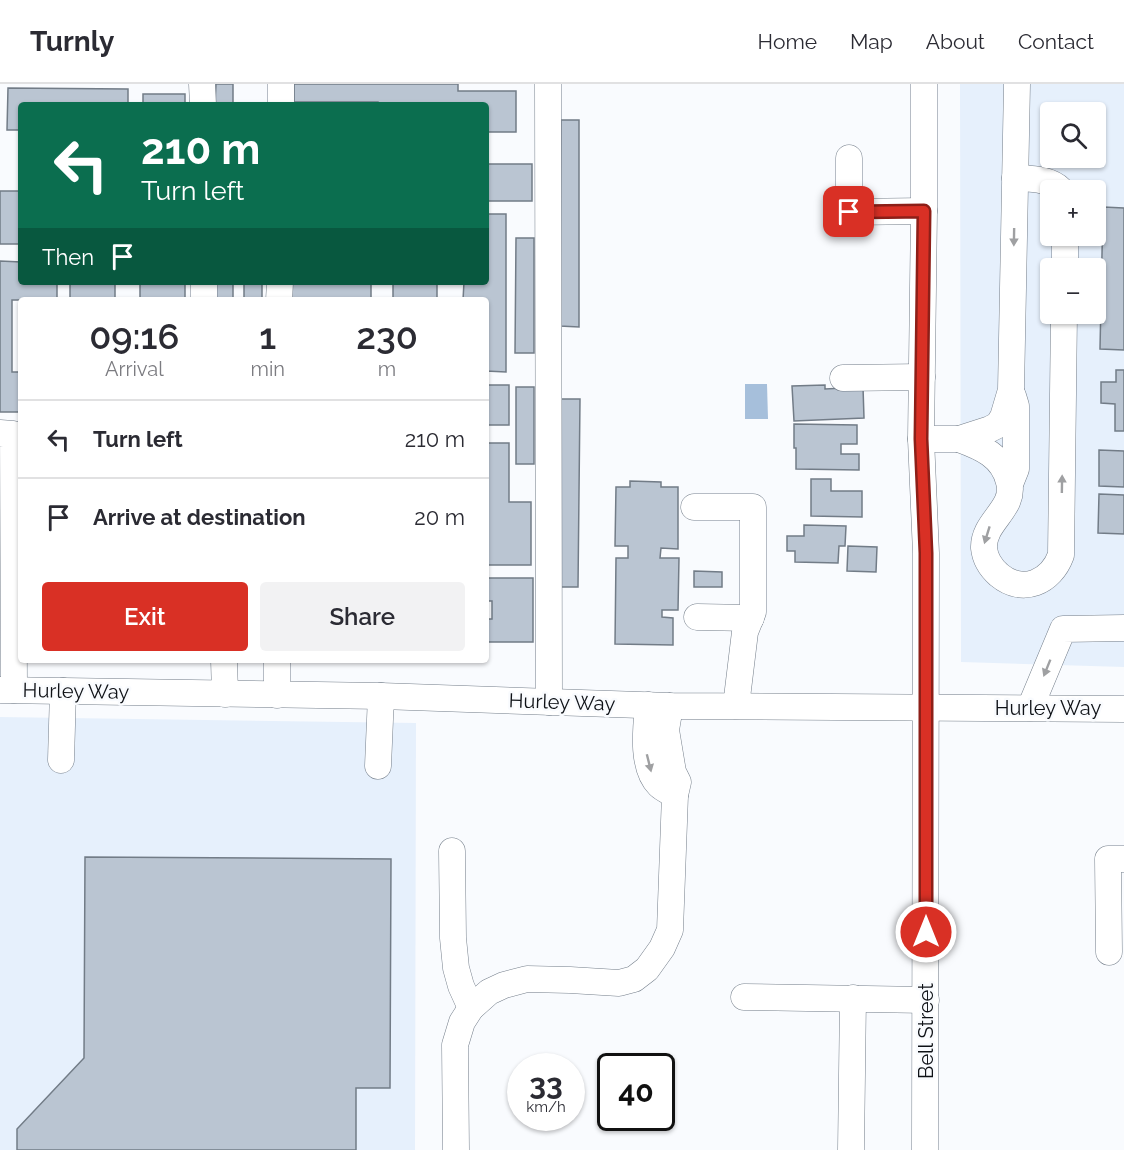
<!DOCTYPE html>
<html lang="en">
<head>
<meta charset="utf-8">
<style>
	:root { --surface:#fff; --page:#f2f2f3; --text:#2b2b33; --muted:#7c7c81; --line:#e1e1e2; --accent:#d93025 }
	body { margin:0; font-family:Raleway,sans-serif; background:var(--page); color:var(--text); height:100vh; display:flex; flex-direction:column; font-size:22px; white-space:nowrap }
	* { box-sizing:border-box; margin:0 }
	p { font-size:20px; color:var(--muted) }
	.icon { flex:none; width:33px; height:33px; fill:none; stroke:currentColor; stroke-width:2; stroke-linecap:round; stroke-linejoin:round }
	.map { position:relative; flex:1; overflow:hidden }
	.side { position:absolute; left:18px; top:213px; width:471px; height:366px; display:flex; flex-direction:column; background:var(--surface); border-radius:6px; box-shadow:0 2px 4px #0004 }
	.side>* { flex:none }
	.hud { position:absolute; left:18px; top:18px; width:471px; height:183px; border-radius:6px; box-shadow:0 2px 4px #0004; background:#0b6e4f; color:#fff; overflow:hidden }
	.controls { position:absolute; left:1040px; top:18px; display:grid; gap:12px }
	.controls a { display:grid; place-items:center; width:66px; height:66px; border-radius:6px; background:var(--surface); box-shadow:0 2px 4px #0004; font-size:30px }
	.speed { position:absolute; left:507px; top:969px; display:flex; gap:12px; font-size:30px; font-weight:700; text-align:center }
	.speed>* { display:grid; place-content:center; width:78px; height:78px; border-radius:50%; background:var(--surface); box-shadow:0 2px 4px #0004; line-height:1 }
	.speed small { font-size:15px; font-weight:400 }
	.speed .limit { border:3px solid #111; border-radius:9px; background:#fff; color:#111 }
	.pin { position:absolute; display:grid; place-items:center; width:51px; height:51px; color:#fff; margin:-26px; border-radius:12px; box-shadow:0 3px 9px #0006 }
	.me { position:absolute; width:66px; margin:-33px; rotate:0deg; stroke-linejoin:round; filter:drop-shadow(0 0 4px #0008) }
	.turn { display:flex; align-items:center; gap:21px; height:126px; padding:0 24px; font-size:27px }
	.turn .icon { width:78px; height:78px; stroke-width:2.5 }
	.turn b { display:block; font-size:42px; line-height:51px }
	.then { display:flex; align-items:center; height:57px; padding:0 24px; background:#0003; gap:12px; font-size:22px }
	.eta { display:flex; justify-content:space-evenly; align-items:center; height:102px; text-align:center }
	.eta b { font-size:36px; font-weight:600; line-height:42px }
	.primary-button { display:flex; gap:12px; margin-top:auto; padding:12px 24px }
	.primary-button a { flex:1; height:69px; border-radius:6px; background:var(--accent); color:#fff; font-size:24px; font-weight:600; line-height:69px; text-align:center }
	.primary-button a+a { background:var(--page); color:var(--text) }
	ul { padding:0; list-style:none }
	li { display:flex; align-items:center; gap:18px; height:78px; padding:0 24px; border-top:2px solid var(--line) }
	li div { flex:1 }
	li b { display:block; font-size:22px }
	li em { font-style:normal }
	header { display:flex; align-items:center; gap:36px; box-sizing:border-box; height:84px; padding:0 30px; background:var(--surface); border-bottom:2px solid var(--line) }
	header strong { font-size:28px }
	nav { display:flex; gap:33px; margin-inline-start:auto; font-size:21px }
	.map>svg:first-child { display:block }
	.built { fill:#e6f0fc; fill-rule:evenodd }
	.water { fill:#a6bfdb }
	.building { fill:#bac5d2; stroke:#727c87; stroke-width:1.5 }
	.lines { fill:none; stroke-linecap:round; stroke-linejoin:round }
	.minor-casing { stroke:#757f8b; stroke-width:27 }
	.minor { stroke:#fff; stroke-width:26 }
	.oneway { fill:#9fa0a2 }
	.route-casing { stroke:#8d1f18; stroke-width:15 }
	.route { stroke:#d93025; stroke-width:10 }
	.labels { text-anchor:middle; stroke-width:5; stroke-linejoin:round; paint-order:stroke }
	.street-label { font-size:20px; fill:#0e1116; stroke:#f9fbfe }
</style>
</head>
<body>
<header>
<strong>Turnly</strong>
<nav><a>Home</a><a>Map</a><a>About</a><a>Contact</a></nav>
</header>
<div class="map">
<svg width="1124" height="1066" viewBox="0 0 1124 1066">
	<rect width="100%" height="100%" fill="#f9fbfe"/>
	<g class="built">
		<path d="M960,0h164v583l-163,-5zM1050,28h45v46h-45zM1050,106h45v46h-45zM1050,184h45v46h-45z"/>
		<path d="M0,633l416,6 -1,427h-415z"/>
	</g>
	<path class="water" d="M745,300h22l1,35h-23z"/>
	<g class="building">
		<path d="M216,0h17v21h-18z"/>
		<path d="M294,0h164v7h58v41h-30v-27h-108v-3h-84z"/>
		<path d="M8,4l120,1v16h-107v25h-14z"/>
		<rect x="143" y="10" width="42" height="11"/>
		<path d="M561,36h18v207l-19,-1z"/>
		<rect x="486" y="80" width="46" height="37"/>
		<rect x="0" y="107" width="21" height="53"/>
		<path d="M1103,123l21,1v142l-24,-1z"/>
		<path d="M486,130h20v158l-20,-1v-71h-23l1,-18h22z"/>
		<path d="M516,154h18v115h-19z"/>
		<path d="M0,177l21,1v20h36v18h-45v72h9v40h-21z"/>
		<rect x="70" y="198" width="45" height="18"/>
		<rect x="140" y="198" width="45" height="18"/>
		<rect x="215" y="198" width="18" height="18"/>
		<rect x="244" y="198" width="18" height="18"/>
		<rect x="290" y="198" width="81" height="18"/>
		<path d="M396,198h41v18h-44v-16h3z"/>
		<path d="M1116,286h8v61h-9v-27l-14,-1v-21h15z"/>
		<rect x="486" y="301" width="23" height="40"/>
		<path d="M825,301v4l38,-2 1,31 -70,3 -2,-35z"/>
		<rect x="516" y="303" width="18" height="77"/>
		<path d="M561,315h19l-2,188h-18z"/>
		<path d="M794,340l63,1v19h-16v10h18v16l-63,-1v-21h-2z"/>
		<path d="M486,359h23v59h22v63h-43v-60h-2z"/>
		<path d="M1099,366l25,1v36l-25,-1z"/>
		<path d="M811,395h20v12h31v26l-51,-1z"/>
		<path d="M630,397l31,1v5h17v62l-17,-1 -1,10h19l-1,52h-16v7l11,1v27l-58,-1 1,-86h12v-12h-13l1,-59h14z"/>
		<path d="M1099,410l25,1v39l-26,-1z"/>
		<path d="M804,441l42,1 -1,20h-6l-1,17 -43,-1v-11h-8v-15h17z"/>
		<path d="M848,462l29,1 -1,25 -29,-1z"/>
		<path d="M694,487l28,1v15h-28z"/>
		<path d="M487,494h46v64h-47v-23h6v-18h-5z"/>
		<path d="M85,773l306,2 -1,229h-34v62h-339v-21l67,-71z"/>
	</g>
	<g class="lines">
		<defs>
			<g id="minor">
				<path d="M202,0l1,21"/>
				<path d="M548,0l1,618"/>
				<path d="M924,0v127l-3,228 5,114 -1,597"/>
				<path d="M281,21v-21"/>
				<path d="M849,74v54l75,-1"/>
				<path d="M1015,94c15,1 34,0 46,12"/>
				<path d="M1065,184v-32"/>
				<path d="M204,198v18"/>
				<path d="M279,216l1,-18"/>
				<path d="M843,294l79,-1"/>
				<path d="M0,349l13,1 1,256"/>
				<path d="M921,355h38l31,-10 8,-4 5,-8 8,-27 6,-306"/>
				<path d="M959,355c22,8 44,17 50,43 7,27 -26,39 -25,66 1,10 7,20 15,27 24,20 52,7 62,-20l3,-241"/>
				<path d="M1010,400l6,-15v-63l-3,-10"/>
				<path d="M694,423h59v105l-8,20 -9,74"/>
				<path d="M697,533l54,1"/>
				<path d="M224,576l1,34"/>
				<path d="M277,576v35"/>
				<path d="M0,606l381,6 289,10 454,3"/>
				<path d="M648,621c-2,23 -7,62 11,80 4,4 11,7 16,10l3,-13 -5,-10 -7,-42 4,-24"/>
				<path d="M1030,624l33,-79 61,-1"/>
				<path d="M61,676l2,-69"/>
				<path d="M378,682l3,-70"/>
				<path d="M452,767l1,87 3,30 5,18 10,22"/>
				<path d="M1109,868l-1,-93h16"/>
				<path d="M744,913l182,3"/>
				<path d="M456,1066l-1,-105 7,-23 9,-14 18,-16 15,-7 23,-6 43,1 49,3 15,-4 13,-10 15,-21 8,-18 5,-135"/>
				<path d="M851,1066l2,-152"/>
			</g>
		</defs>
		<use href="#minor" class="minor-casing"/>
		<use href="#minor" class="minor"/>
	</g>
	<defs><path id="oneway-solid" d="M-6-.8H1V-3.2L6.5 0L1 3.2V.8H-6Z" transform="scale(1.5)"/></defs>
	<g class="oneway">
		<use href="#oneway-solid" transform="translate(1014 153) rotate(91)"/>
		<use href="#oneway-solid" transform="translate(1062 400) rotate(-89)"/>
		<use href="#oneway-solid" transform="translate(987 451) rotate(107)"/>
		<use href="#oneway-solid" transform="translate(1047 584) rotate(112)"/>
		<use href="#oneway-solid" transform="translate(649 679) rotate(76)"/>
	</g>
	<g class="lines">
		<defs>
			<path id="route" d="M849,128l75,-1 -3,228 5,114v379"/>
		</defs>
		<use href="#route" class="route-casing"/>
		<use href="#route" class="route"/>
	</g>
	<g class="labels">
		<g class="street-label">
			<text transform="translate(76 607) rotate(1)" y="7">Hurley Way</text>
			<text transform="translate(562 618) rotate(2)" y="7">Hurley Way</text>
			<text x="1048" y="631">Hurley Way</text>
			<text transform="translate(926 947) rotate(-90)" y="7">Bell Street</text>
		</g>
	</g>
</svg>
<div class="controls">
<a><svg class="icon" aria-label="search" viewBox="0 0 24 24"><circle cx="10" cy="10" r="6"/><path d="M15 15l6 6"/></svg></a>
<a>+</a>
<a>−</a>
</div>
<div class="speed"><div>33<small>km/h</small></div><div class="limit">40</div></div>
<div class="pin" style="left:849px;top:128px;background:#d93025"><svg class="icon" aria-label="arrive" viewBox="0 0 24 24"><path d="M6 21V4h12l-3 4 3 4H6"/></svg></div>
<svg class="me" style="left:926px;top:848px" viewBox="-20 -20 40 40"><circle r="17" fill="#d93025" stroke="#fff" stroke-width="3"/><path d="M0-11L8 9 0 5-8 9z" fill="#fff"/></svg>
<div class="hud">
<div class="turn"><svg class="icon" aria-label="left" viewBox="0 0 24 24"><path d="M17 20v-9H6M10 6l-5 5 5 5"/></svg><div><b>210 m</b>Turn left</div></div>
<div class="then">Then<svg class="icon" aria-label="arrive" viewBox="0 0 24 24"><path d="M6 21V4h12l-3 4 3 4H6"/></svg></div>
</div>
<section class="side">
<div class="eta">
<div><b>09:16</b><p>Arrival</p></div>
<div><b>1</b><p>min</p></div>
<div><b>230</b><p>m</p></div>
</div>
<ul>
<li><svg class="icon" aria-label="left" viewBox="0 0 24 24"><path d="M17 20v-9H6M10 6l-5 5 5 5"/></svg><div><b>Turn left</b></div><em>210 m</em></li>
<li><svg class="icon" aria-label="arrive" viewBox="0 0 24 24"><path d="M6 21V4h12l-3 4 3 4H6"/></svg><div><b>Arrive at destination</b></div><em>20 m</em></li>
</ul>
<div class="primary-button"><a>Exit</a><a>Share</a></div>
</section>
</div>
</body>
</html>
